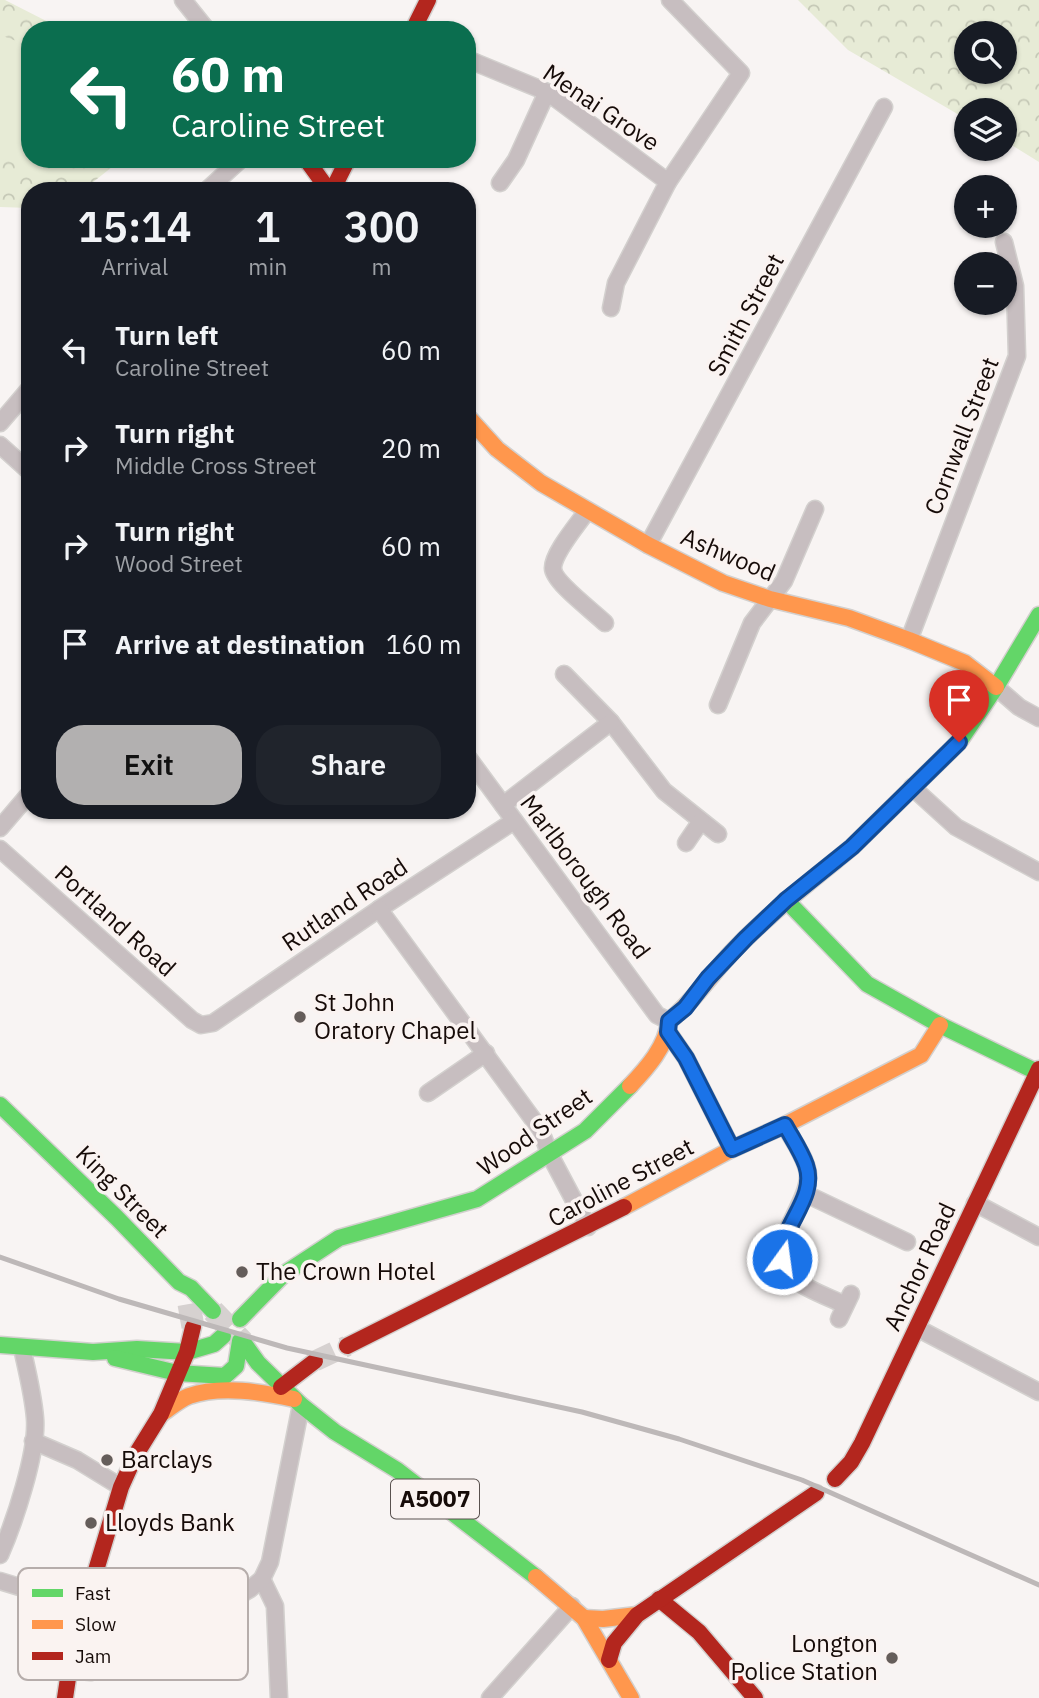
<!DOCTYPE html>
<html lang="en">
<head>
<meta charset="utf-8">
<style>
	:root { --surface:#171b24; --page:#20242c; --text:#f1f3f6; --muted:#9ea1a6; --accent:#b2b0b0 }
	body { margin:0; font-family:"IBM Plex Sans",sans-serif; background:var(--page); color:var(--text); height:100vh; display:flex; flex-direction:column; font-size:26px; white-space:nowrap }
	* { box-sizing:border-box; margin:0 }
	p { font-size:23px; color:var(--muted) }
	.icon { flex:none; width:38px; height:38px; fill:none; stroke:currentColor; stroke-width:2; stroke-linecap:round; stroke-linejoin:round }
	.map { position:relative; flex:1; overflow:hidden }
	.drawer { position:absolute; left:21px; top:182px; width:455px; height:637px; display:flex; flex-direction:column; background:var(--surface); border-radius:28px; box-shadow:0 2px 5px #0004 }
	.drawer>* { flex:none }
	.hud { position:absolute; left:21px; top:21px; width:455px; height:147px; border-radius:28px; box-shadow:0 2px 5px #0004; background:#0b6e4f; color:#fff; overflow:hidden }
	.tools { position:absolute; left:954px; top:21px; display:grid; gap:14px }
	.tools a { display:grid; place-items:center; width:63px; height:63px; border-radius:50%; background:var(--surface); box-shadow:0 2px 5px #0004; font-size:35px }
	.pin { position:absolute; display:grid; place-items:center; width:60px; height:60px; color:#fff; margin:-72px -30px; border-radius:50% 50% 50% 0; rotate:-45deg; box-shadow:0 0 7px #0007 }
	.pin .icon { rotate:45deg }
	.me { position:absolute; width:77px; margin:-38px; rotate:14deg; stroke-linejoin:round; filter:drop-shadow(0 0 5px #0008) }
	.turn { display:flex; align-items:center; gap:24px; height:147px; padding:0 35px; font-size:32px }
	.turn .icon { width:91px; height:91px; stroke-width:2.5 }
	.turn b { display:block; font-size:49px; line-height:60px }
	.eta { display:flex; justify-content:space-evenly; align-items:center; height:119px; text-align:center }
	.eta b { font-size:42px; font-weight:600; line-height:49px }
	.button { display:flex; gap:14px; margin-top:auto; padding:14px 35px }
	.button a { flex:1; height:80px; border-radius:28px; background:var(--accent); color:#111; font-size:28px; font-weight:600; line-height:80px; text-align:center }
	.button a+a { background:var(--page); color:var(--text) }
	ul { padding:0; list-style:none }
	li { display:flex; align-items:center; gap:21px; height:98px; padding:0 35px }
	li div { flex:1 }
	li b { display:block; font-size:26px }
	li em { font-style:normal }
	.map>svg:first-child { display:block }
	.park { fill:url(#park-crowns); fill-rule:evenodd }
	.pitch { fill:#e7ebd6 }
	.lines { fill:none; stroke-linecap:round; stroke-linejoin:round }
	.secondary-tunnel { stroke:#d6d1d0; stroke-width:21; stroke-dasharray:21 10; stroke-linecap:butt }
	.primary-tunnel { stroke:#d6d1d0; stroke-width:23; stroke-dasharray:23 11; stroke-linecap:butt }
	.street-casing { stroke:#d3d0ce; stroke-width:19 }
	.fast-casing { stroke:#d3d0ce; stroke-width:19 }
	.slow-casing { stroke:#d3d0ce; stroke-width:19 }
	.jam-casing { stroke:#d3d0ce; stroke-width:19 }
	.street { stroke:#c7bec0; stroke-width:16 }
	.fast { stroke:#63d668; stroke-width:16 }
	.slow { stroke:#ff974d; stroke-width:16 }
	.jam { stroke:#b3261e; stroke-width:16 }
	.rail { stroke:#bdb8b8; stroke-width:5 }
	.route-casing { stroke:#114b97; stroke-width:18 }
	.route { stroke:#1a73e8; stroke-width:12 }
	.poi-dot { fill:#655d5a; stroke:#faf3f1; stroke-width:2.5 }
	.labels { text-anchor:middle; stroke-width:7; stroke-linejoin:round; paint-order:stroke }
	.shield { fill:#faf3f1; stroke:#5a514e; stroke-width:2 }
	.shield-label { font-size:23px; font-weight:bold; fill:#160b08 }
	.street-label { font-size:24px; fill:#160b08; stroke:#faf3f1 }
	.poi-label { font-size:24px; fill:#160b08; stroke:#faf3f1; text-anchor:start }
	.key { fill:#faf3f1; stroke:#b6adab; stroke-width:2 }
	.key-label { font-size:19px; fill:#160b08 }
</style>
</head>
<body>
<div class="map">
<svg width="1039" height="1698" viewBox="0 0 1039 1698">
	<defs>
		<pattern id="park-crowns" width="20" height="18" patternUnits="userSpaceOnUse" patternTransform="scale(1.75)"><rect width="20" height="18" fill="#e7ebd6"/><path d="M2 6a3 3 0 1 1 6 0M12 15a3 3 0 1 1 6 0" fill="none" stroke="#c5c8b6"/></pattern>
	</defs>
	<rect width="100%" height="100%" fill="#f8f4f3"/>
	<g class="park">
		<path d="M0,0h5l59,30h-34v129h92l-40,32h-52v17l-30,-1z"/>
		<path d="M798,0h241v162l-34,-21 -1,-31h-38v9l-118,-69zM966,33h38v39h-38z"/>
	</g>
	<path class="pitch" d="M0,35l30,11v113h16l-5,14 -41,-15z"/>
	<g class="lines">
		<path class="secondary-tunnel" d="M315,1361l32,-15"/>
		<g class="primary-tunnel">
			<path d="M189,1304l4,23"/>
			<path d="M213,1311l30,31"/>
		</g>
		<defs>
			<g id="street">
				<path d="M183,0l24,30"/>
				<path d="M467,59l80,33 121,90"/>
				<path d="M500,183l16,-23 31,-68"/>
				<path d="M206,191l35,-32"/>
				<path d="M611,308l5,-25 52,-101 73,-109 -71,-73"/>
				<path d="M0,423l30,-35"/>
				<path d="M0,445l30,27"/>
				<path d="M587,511c-9,13 -34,42 -34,57 0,14 41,44 52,55"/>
				<path d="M648,545l236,-438"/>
				<path d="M909,640l108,-284 -2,-70 -11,-44"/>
				<path d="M564,674l47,48 53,69 54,43"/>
				<path d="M996,687l23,20 20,11"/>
				<path d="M718,705l34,-82 32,-42 31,-72"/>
				<path d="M467,756l190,259 12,6"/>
				<path d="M912,787l44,40 83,45"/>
				<path d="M503,805l108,-83"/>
				<path d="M0,828l30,-35"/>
				<path d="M686,843l15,-22"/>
				<path d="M0,849l192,171 9,5 12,-2 166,-114 135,-88"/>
				<path d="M379,909l161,220 10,26 38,72"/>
				<path d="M428,1093l58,-40"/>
				<path d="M785,1125c7,15 21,32 23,49 2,31 -49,79 -16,104 15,12 37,19 53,27"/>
				<path d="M806,1194l101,48"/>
				<path d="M975,1203l64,34"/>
				<path d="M839,1319l12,-25"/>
				<path d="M917,1328l122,64"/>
				<path d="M33,1441l44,19 44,27"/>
				<path d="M0,1555c14,-32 38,-103 35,-137 -2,-24 -8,-47 -13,-70"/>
				<path d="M262,1579l13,27 4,92"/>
				<path d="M0,1581l85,26"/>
				<path d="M70,1665l9,6 12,1 29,-7 130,-76 12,-10 8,-17 31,-157"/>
				<path d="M490,1698l82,-92"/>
			</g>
			<g id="fast">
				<path d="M835,861l17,-14 107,-105 37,-55 43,-72"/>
				<path d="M786,900l81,84 73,41 97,47"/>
				<path d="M0,1105l117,113 62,64 12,6 22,23"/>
				<path d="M240,1319l44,-45 55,-36 138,-39 108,-68 45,-45"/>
				<path d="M243,1342l15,21 43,42 34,27 62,38 139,107"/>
				<path d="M0,1345l93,7 44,-3 50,3 27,-8 9,-8"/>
				<path d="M115,1358l62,15 48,3 11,-10 4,-25"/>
			</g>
			<g id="slow">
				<path d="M467,416l30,33 44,34 107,62 75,38 47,16 79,19 60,22 56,23 31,24"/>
				<path d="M668,1032l18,26 46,91"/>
				<path d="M630,1086c16,-17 37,-40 39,-65 25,-20 43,-48 65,-71 31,-32 66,-61 101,-89"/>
				<path d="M624,1207l108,-58 53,-24 136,-70 19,-30"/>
				<path d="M161,1414c9,-6 18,-14 28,-18 32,-11 73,-4 105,3"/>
				<path d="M536,1577l48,41 47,80"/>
				<path d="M584,1618l19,1 34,-4"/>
			</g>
			<g id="jam">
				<path d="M413,30l15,-30"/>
				<path d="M306,159l23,32"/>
				<path d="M332,191l16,-32"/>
				<path d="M347,1346l277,-139"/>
				<path d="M281,1387l34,-26"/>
				<path d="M835,1479l16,-17 11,-19 177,-374"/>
				<path d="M659,1599l40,33 56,66"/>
				<path d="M609,1660l5,-17 23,-28 179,-122"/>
				<path d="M65,1698l5,-33 15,-58 36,-120 14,-31 26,-42 26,-62 6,-25"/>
			</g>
		</defs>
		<use href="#street" class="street-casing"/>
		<use href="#fast" class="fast-casing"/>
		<use href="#slow" class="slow-casing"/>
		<use href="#jam" class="jam-casing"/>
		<use href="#street" class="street"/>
		<use href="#fast" class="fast"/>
		<use href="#slow" class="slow"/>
		<use href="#jam" class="jam"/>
		<path class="rail" d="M0,1257l119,42 168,49 295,64 97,27 123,41 237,105"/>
	</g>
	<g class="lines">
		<defs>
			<path id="route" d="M782,1259c-3,-33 36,-60 24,-94 -5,-14 -14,-27 -21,-40l-53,24 -46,-91 -18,-26 1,-11 16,-13 23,-30 38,-40 40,-38 66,-53 107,-105"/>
		</defs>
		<use href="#route" class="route-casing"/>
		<use href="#route" class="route"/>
	</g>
	<g class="poi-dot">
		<circle cx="300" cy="1017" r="7"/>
		<circle cx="242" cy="1272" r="7"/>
		<circle cx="107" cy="1460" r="7"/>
		<circle cx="91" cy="1523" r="7"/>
		<circle cx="892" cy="1658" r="7"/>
	</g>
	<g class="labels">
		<rect class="shield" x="391" y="1479.5" width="88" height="39" rx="5"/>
		<g class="shield-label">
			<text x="435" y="1507">A5007</text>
		</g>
		<g class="street-label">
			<text transform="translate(601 108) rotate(34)" y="8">Menai Grove</text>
			<text transform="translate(746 315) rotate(-62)" y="8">Smith Street</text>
			<text transform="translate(962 436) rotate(-69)" y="8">Cornwall Street</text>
			<text transform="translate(728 555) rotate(23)" y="8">Ashwood</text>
			<text transform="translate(585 877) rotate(53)" y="8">Marlborough Road</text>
			<text transform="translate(345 905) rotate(-34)" y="8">Rutland Road</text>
			<text transform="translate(115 921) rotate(42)" y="8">Portland Road</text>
			<text transform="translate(535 1132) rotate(-35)" y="8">Wood Street</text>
			<text transform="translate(621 1183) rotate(-28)" y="8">Caroline Street</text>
			<text transform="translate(122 1192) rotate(45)" y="8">King Street</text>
			<text transform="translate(920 1267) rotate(-65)" y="8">Anchor Road</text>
		</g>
		<g class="poi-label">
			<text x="314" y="1011">St John<tspan x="314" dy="28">Oratory Chapel</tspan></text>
			<text x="256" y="1280">The Crown Hotel</text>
			<text x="121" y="1468">Barclays</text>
			<text x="105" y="1531">Lloyds Bank</text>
			<text x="878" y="1652" text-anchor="end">Longton<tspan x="878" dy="28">Police Station</tspan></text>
		</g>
	</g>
	<rect x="18" y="1568" width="230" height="112" rx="10" class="key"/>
	<rect x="32" y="1589" width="31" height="8" fill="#63d668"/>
	<rect x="32" y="1620" width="31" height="9" fill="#ff974d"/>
	<rect x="32" y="1652" width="31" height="8" fill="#b3261e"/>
	<g class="key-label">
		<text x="75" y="1600">Fast</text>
		<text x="75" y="1631">Slow</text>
		<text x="75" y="1663">Jam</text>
	</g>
</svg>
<div class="tools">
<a><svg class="icon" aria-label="search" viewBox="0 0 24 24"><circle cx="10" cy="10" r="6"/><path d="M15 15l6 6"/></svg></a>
<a><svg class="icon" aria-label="layers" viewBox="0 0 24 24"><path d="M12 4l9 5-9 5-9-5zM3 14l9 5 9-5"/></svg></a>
<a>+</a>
<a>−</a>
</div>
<div class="pin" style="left:959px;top:742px;background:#d93025"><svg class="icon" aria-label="arrive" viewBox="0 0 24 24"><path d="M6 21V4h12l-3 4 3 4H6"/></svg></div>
<svg class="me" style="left:782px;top:1259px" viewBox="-20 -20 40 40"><circle r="17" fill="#1a73e8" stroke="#fff" stroke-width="3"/><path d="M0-11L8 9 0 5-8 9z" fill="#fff"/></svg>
<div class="hud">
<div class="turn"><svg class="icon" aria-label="left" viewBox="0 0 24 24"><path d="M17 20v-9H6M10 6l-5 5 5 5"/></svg><div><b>60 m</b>Caroline Street</div></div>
</div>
<section class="drawer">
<div class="eta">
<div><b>15:14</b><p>Arrival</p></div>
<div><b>1</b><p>min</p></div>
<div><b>300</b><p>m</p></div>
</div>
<ul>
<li><svg class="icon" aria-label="left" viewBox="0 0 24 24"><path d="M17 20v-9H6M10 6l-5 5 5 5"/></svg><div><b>Turn left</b><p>Caroline Street</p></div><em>60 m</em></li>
<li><svg class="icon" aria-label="right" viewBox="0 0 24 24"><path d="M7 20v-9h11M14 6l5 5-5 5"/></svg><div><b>Turn right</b><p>Middle Cross Street</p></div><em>20 m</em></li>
<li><svg class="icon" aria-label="right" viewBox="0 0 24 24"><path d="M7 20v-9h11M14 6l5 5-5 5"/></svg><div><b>Turn right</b><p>Wood Street</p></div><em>60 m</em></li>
<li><svg class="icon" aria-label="arrive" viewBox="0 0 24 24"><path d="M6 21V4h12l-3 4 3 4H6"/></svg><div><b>Arrive at destination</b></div><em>160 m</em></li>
</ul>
<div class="button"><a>Exit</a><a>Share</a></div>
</section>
</div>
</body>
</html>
